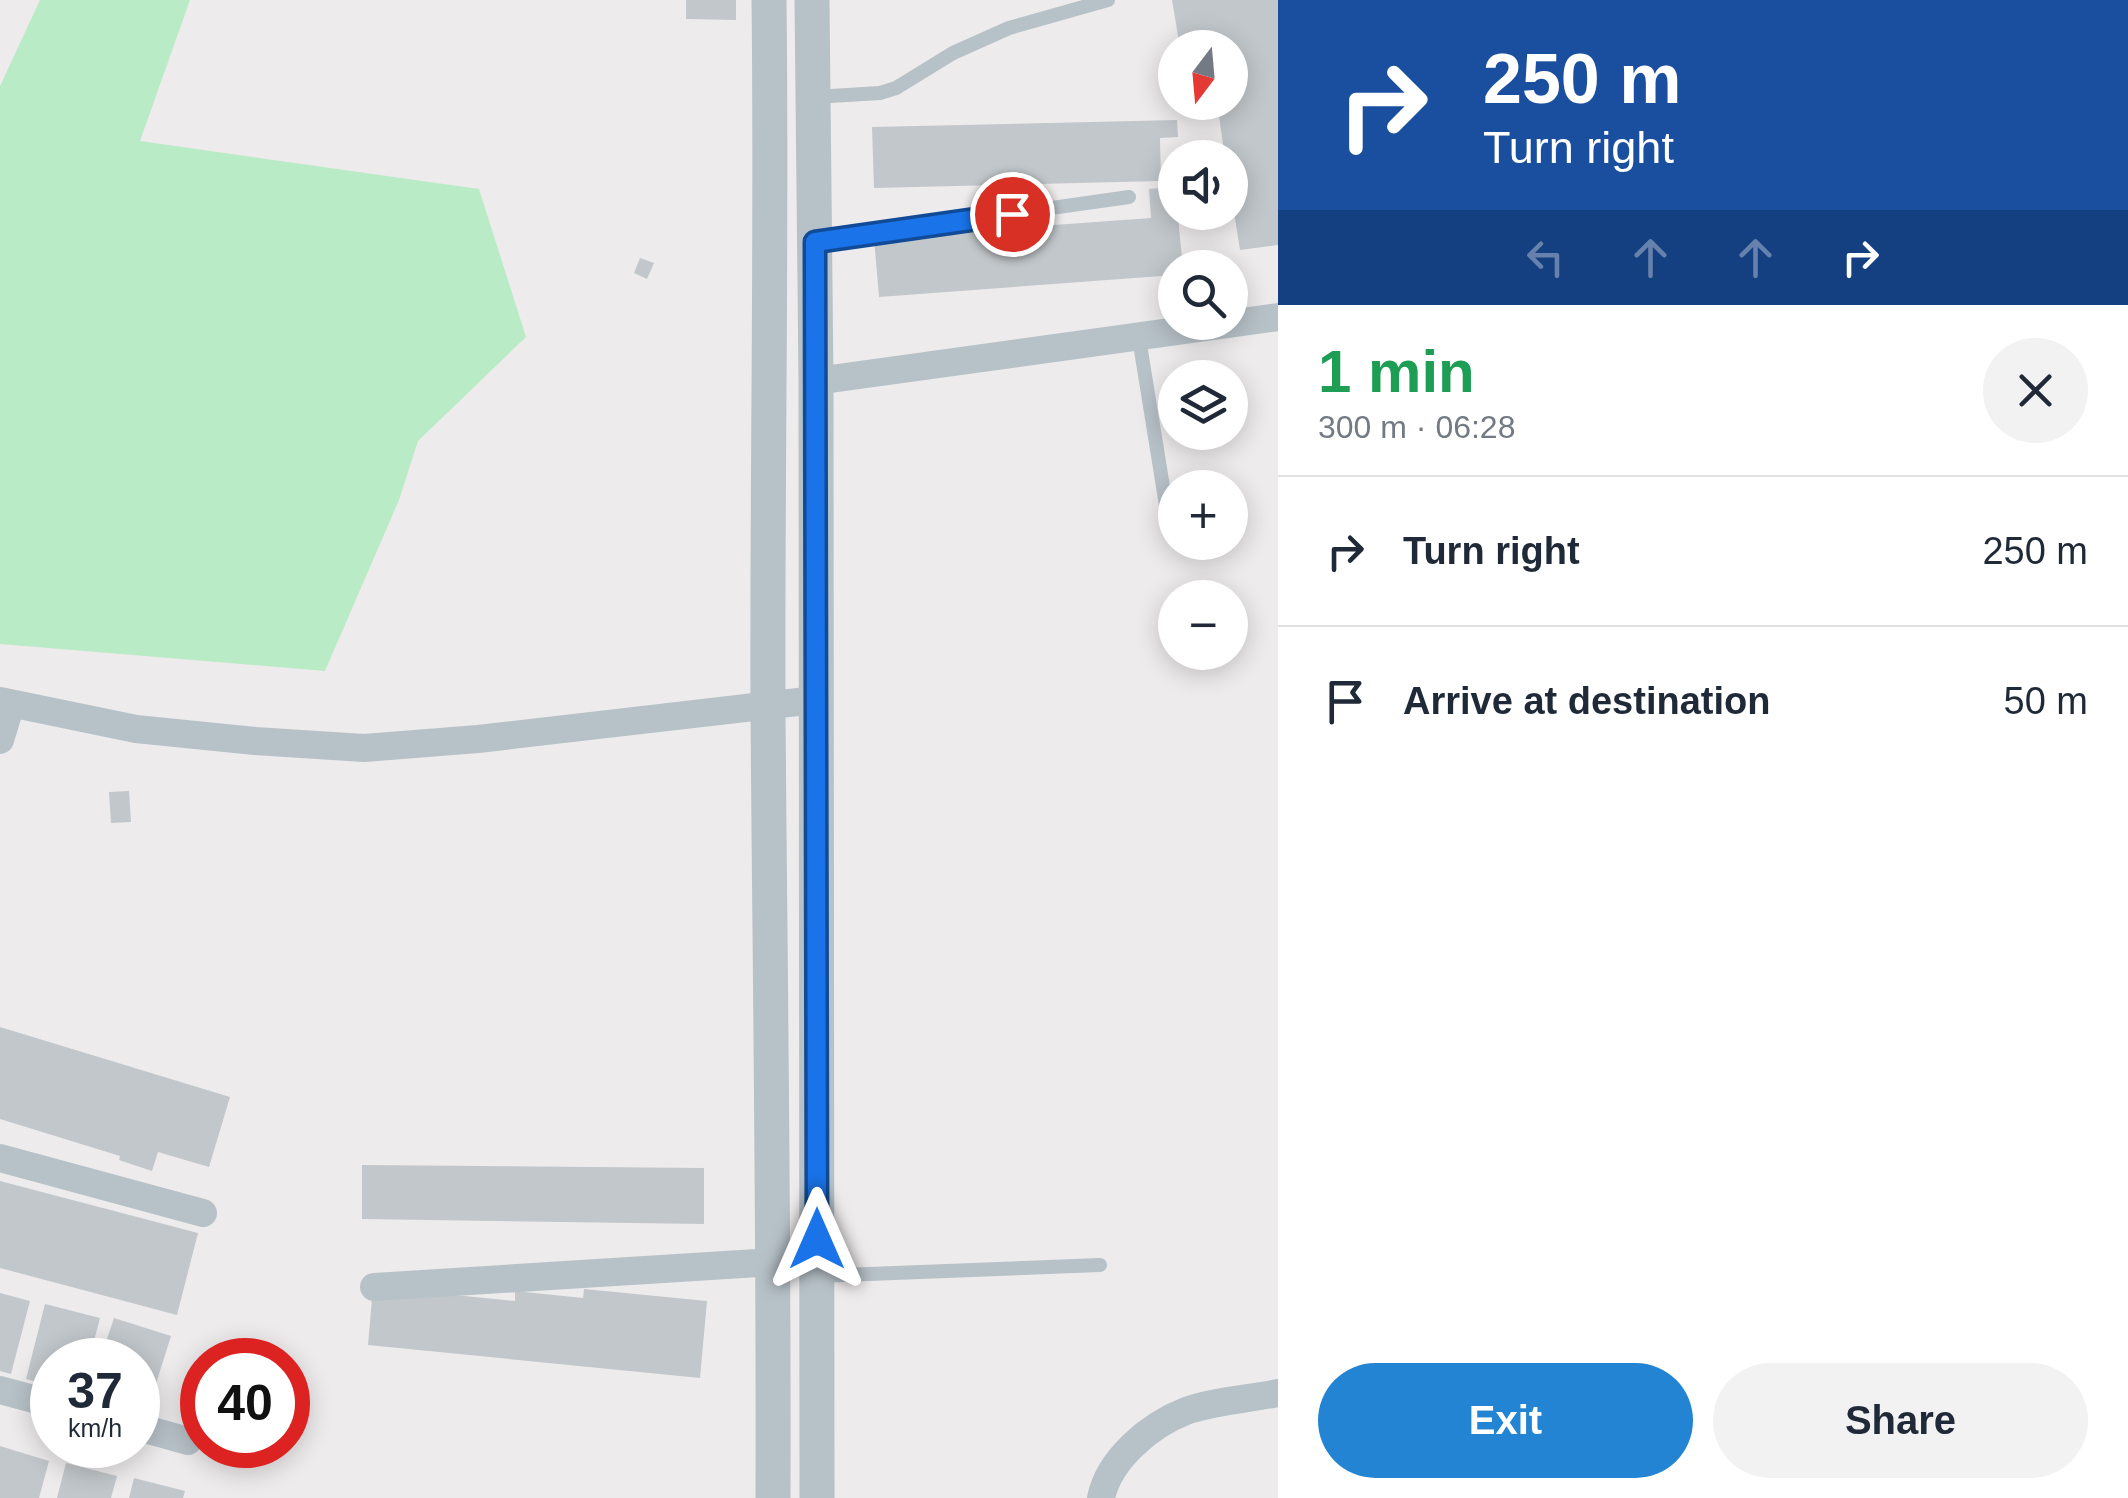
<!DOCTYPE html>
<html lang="en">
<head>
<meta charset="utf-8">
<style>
	:root { --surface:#fff; --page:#f2f2f3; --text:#1f2937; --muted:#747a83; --line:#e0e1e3; --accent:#2284d2 }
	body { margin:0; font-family:Arial,sans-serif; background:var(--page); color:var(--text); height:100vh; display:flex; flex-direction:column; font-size:38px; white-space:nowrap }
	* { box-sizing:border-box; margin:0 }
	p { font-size:32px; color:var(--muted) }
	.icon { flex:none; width:55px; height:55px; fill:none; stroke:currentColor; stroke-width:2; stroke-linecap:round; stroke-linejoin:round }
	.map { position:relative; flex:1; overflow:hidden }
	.drawer { display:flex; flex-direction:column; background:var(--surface); width:850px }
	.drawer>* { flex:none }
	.top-card { background:#1a4fa0; color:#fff; overflow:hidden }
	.needle { width:65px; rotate:196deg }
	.controls { position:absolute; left:1158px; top:30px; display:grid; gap:20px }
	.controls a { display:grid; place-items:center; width:90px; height:90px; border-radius:50%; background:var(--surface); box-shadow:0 5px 25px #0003; font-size:50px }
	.speed { position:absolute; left:30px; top:1338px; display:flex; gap:20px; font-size:50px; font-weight:700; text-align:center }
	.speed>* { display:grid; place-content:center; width:130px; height:130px; border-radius:50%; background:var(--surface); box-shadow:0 5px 25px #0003; line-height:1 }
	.speed small { font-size:25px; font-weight:400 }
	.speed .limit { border:15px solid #d22; background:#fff; color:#111 }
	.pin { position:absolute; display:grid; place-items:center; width:85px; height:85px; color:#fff; margin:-42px; border:5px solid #fff; border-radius:50%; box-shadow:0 2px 10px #0007 }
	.me { position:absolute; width:110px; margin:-55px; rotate:0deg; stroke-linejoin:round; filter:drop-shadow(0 0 8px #0008) }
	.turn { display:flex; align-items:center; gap:35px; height:210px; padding:0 40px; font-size:45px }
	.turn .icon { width:130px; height:130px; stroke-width:2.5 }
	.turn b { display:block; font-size:70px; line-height:85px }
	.lanes { display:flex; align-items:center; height:95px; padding:0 40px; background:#0003; justify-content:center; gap:50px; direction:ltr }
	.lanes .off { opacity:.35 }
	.round { display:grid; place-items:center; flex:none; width:105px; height:105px; border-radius:52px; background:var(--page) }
	.summary { display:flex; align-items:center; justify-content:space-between; height:170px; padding:0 40px }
	h1 { font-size:60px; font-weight:700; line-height:75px; color:#1e9e55 }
	.cta { display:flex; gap:20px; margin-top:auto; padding:20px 40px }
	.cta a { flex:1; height:115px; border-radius:60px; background:var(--accent); color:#fff; font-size:40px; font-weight:700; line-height:115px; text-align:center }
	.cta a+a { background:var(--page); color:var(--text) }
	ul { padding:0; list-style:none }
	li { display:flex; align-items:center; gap:30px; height:150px; padding:0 40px; border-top:2px solid var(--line) }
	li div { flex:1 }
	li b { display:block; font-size:38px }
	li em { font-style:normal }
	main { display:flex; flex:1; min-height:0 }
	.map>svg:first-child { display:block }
	.green { fill:#baebc7 }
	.building { fill:#c2c7cb }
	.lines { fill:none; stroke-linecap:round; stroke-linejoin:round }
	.service { stroke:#b7c2c8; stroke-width:14 }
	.minor { stroke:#b7c2c8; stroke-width:28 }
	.tertiary { stroke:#b7c2c8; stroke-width:35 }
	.route-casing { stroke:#114b97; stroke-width:25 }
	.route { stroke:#1a73e8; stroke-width:18 }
</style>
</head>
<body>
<main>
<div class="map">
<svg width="1278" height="1498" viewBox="0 0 1278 1498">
	<rect width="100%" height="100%" fill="#eeebec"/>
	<path class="green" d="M40,0h150l-50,141 339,48 47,148 -108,104 -19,59 -74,171 -325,-27v-558z"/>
	<g class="building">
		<path d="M686,0h50v20l-50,-1z"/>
		<path d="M1172,0h106v245l-38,5 -10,-63v-29h-5l-8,-56h13v-54h-50z"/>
		<path d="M1177,120l1,17 -18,1 1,43 -287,7 -2,-61z"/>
		<path d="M1175,187l8,81h-8v7l-296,22 -5,-59 277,-20 -2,-29z"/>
		<path d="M640,258l14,5 -7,16 -13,-6z"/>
		<path d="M129,791l2,31 -20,1 -2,-31z"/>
		<path d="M0,1027l230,70 -21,70 -51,-15 -6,19 -33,-11 1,-4 -120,-37z"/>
		<path d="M362,1165l342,3v56l-342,-5z"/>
		<path d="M0,1181l198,52 -21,82 -177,-47z"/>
		<path d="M373,1287l142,14v-10l68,7 1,-9 123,12 -7,77 -332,-33z"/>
		<path d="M0,1293l30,8 -19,73 -11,-3z"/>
		<path d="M45,1304l55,14 -11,42h-37v26l-26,-7z"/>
		<path d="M114,1318l57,18 -24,76 -9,-3v-49h-38z"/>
		<path d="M0,1446l49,15 -10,37h-39z"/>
		<path d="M66,1463l51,13 -6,22h-54z"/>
		<path d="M134,1478l51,13 -2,7h-54z"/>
	</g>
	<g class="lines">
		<g class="service">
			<path d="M814,97l66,-4 16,-5 57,-35 56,-25 99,-28"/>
			<path d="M818,241l311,-44"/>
			<path d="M1139,338l31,192"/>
			<path d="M817,1276l283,-11"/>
		</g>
		<g class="minor">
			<path d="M816,381l462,-64"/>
			<path d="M0,701l136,28 119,12 109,7 114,-9 337,-39"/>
			<path d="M0,740l11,-36"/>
			<path d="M0,1158l203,55"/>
			<path d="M374,1287l400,-25"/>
			<path d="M0,1390l52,14"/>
			<path d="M138,1427l50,14"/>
			<path d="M1101,1498c8,-39 49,-73 85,-87 27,-10 63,-12 92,-18"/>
		</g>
		<g class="tertiary">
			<path d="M769,0c3,237 -2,474 -1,711 2,263 6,525 5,787"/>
			<path d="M812,0l4,381 1,1117"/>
		</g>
	</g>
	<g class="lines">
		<defs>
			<path id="route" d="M817,1239l-2,-997 197,-28"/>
		</defs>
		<use href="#route" class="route-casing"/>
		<use href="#route" class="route"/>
	</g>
</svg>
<div class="controls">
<a><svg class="needle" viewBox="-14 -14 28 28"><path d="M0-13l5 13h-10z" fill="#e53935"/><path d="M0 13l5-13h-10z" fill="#747a83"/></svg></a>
<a><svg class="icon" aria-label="sound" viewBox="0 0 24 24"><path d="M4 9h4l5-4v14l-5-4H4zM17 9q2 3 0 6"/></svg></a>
<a><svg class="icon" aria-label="search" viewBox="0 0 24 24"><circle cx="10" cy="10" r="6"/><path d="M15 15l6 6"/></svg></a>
<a><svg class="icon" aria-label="layers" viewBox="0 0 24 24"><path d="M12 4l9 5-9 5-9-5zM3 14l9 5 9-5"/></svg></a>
<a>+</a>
<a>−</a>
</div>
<div class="speed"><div>37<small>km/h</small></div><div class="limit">40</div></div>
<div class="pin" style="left:1012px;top:214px;background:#d93025"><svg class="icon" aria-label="arrive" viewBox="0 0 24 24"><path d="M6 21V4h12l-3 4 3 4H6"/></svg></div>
<svg class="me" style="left:817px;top:1239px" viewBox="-20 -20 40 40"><path d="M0-17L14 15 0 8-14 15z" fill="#1a73e8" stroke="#fff" stroke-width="4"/></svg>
</div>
<section class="drawer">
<div class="top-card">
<div class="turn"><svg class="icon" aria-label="right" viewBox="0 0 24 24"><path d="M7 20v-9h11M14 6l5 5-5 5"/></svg><div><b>250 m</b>Turn right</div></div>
<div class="lanes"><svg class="icon off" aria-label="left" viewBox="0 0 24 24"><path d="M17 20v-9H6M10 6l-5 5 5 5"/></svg><svg class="icon off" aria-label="ahead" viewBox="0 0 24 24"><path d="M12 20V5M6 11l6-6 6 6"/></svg><svg class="icon off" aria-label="ahead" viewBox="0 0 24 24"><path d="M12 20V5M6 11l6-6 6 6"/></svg><svg class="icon" aria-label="right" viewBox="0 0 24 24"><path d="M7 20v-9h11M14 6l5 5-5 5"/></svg></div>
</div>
<div class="summary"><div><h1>1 min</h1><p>300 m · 06:28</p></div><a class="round"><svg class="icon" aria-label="close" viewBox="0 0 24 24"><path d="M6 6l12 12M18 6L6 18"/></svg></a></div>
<ul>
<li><svg class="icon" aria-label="right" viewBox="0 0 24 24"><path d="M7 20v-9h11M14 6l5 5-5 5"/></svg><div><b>Turn right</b></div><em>250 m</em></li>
<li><svg class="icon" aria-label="arrive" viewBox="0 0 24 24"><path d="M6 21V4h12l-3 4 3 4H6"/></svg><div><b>Arrive at destination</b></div><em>50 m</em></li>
</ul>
<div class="cta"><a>Exit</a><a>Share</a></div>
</section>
</main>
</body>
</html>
